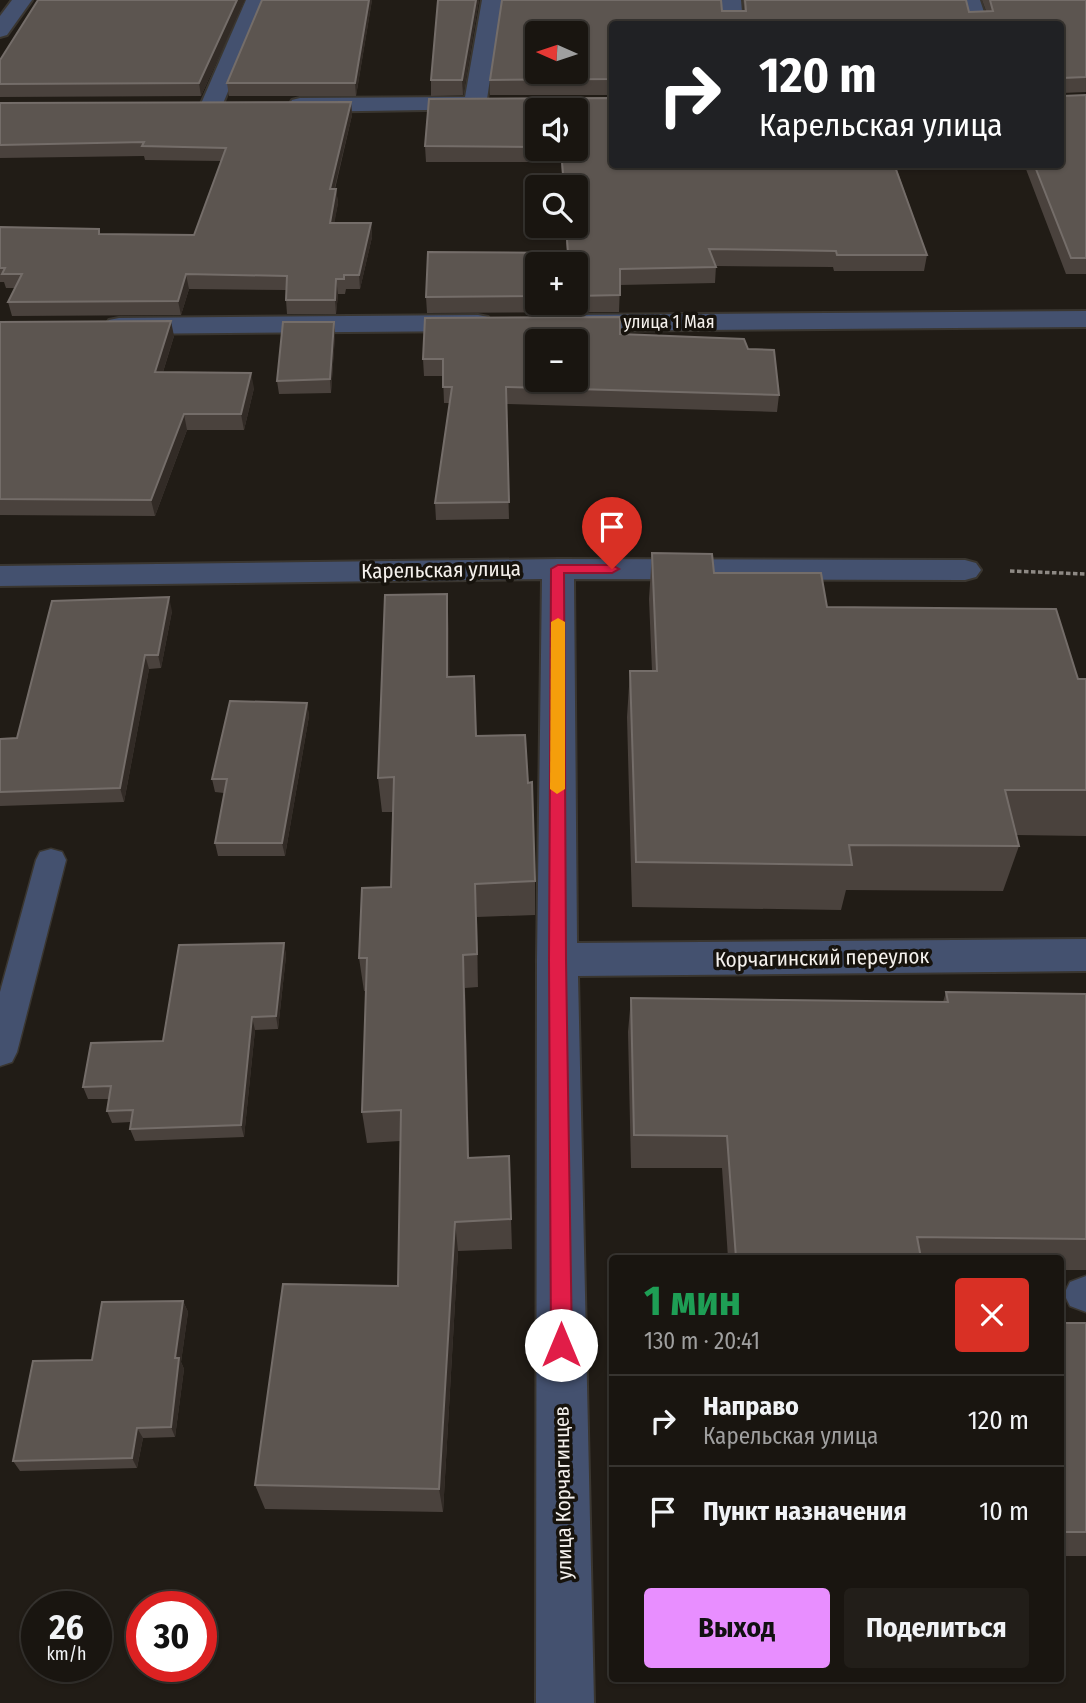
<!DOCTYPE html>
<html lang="ru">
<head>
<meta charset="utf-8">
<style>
	:root { --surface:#191510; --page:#221e19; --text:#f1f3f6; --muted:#9f9f9f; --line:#373430; --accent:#e88eff }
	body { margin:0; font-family:"Fira Sans Condensed",sans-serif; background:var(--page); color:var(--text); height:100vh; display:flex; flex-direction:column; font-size:26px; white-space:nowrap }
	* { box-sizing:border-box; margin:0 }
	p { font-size:23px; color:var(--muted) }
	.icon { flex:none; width:38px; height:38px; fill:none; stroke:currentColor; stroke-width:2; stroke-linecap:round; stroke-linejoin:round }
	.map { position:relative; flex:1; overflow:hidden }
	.details { position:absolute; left:609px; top:1255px; width:455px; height:427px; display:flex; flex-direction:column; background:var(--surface); border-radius:7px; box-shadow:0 2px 5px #0004,0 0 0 2px var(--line) }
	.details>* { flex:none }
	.top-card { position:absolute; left:609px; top:21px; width:455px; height:147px; border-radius:7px; box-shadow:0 2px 5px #0004,0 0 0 2px var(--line); background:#202124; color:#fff; overflow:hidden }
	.needle { width:46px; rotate:273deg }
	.fabs { position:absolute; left:525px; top:21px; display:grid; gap:14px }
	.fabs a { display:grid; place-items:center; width:63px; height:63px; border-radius:7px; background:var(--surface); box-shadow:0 2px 5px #0004,0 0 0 2px var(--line); font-size:35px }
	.speed { position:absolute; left:21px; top:1591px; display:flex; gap:14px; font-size:35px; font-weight:700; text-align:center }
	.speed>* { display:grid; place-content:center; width:91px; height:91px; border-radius:50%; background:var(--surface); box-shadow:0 2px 5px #0004,0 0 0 2px var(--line); line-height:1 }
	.speed small { font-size:18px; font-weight:400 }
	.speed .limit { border:10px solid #d22; background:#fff; color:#111 }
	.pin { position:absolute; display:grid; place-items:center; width:60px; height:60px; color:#fff; margin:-72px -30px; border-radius:50% 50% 50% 0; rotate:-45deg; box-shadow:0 0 7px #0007 }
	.pin .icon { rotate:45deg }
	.me { position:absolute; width:77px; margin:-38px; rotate:0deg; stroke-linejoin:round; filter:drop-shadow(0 0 5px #0008) }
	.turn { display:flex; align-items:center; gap:24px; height:147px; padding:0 35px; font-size:32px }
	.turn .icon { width:91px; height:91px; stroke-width:2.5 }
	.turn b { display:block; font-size:49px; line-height:60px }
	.round { display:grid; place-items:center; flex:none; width:74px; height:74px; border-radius:7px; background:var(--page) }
	.head { display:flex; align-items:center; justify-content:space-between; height:119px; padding:0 35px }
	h1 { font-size:42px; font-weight:700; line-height:52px; color:#1e9e55 }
	.primary-button { display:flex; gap:14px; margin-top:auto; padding:14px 35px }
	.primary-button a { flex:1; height:80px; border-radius:7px; background:var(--accent); color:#111; font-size:28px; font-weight:700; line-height:80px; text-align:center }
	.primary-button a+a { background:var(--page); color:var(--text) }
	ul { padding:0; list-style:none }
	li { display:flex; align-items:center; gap:21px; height:91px; padding:0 35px; border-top:2px solid var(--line) }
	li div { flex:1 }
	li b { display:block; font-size:26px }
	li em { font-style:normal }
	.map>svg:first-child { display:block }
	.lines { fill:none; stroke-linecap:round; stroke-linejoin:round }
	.service-casing { stroke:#3a3630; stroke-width:3 }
	.minor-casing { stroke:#3a3630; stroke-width:4 }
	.tertiary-casing { stroke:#3a3630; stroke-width:4 }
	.path { stroke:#8e8984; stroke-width:3.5; stroke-dasharray:4.5 2.5; stroke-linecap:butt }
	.service { fill:#44516f; fill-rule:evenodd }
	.minor { fill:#44516f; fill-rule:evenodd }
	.tertiary { fill:#44516f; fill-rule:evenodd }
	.wall { fill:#4a423d; fill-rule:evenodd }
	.shaded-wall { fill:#322b26 }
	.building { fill:#5c5550; stroke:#746d69; stroke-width:2; fill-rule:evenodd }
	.route { fill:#e11d48; stroke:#92132f; stroke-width:2 }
	.slow { fill:#f59e0b }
	.labels { text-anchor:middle; stroke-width:7; stroke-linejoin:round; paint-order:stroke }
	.far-street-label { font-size:18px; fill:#f5f1ed; stroke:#17130d }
	.street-label { font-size:21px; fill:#f5f1ed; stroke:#17130d }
</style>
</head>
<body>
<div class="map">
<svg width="1086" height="1703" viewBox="0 0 1086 1703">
	<rect width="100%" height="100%" fill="#211c16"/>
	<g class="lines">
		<defs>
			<g id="service">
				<path d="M51,849l11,3 4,8 -49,192 -5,10 -12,4v-74l36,-132 4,-8z"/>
				<path d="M1086,1276v36l-16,-6 -6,-12 6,-12z"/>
			</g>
			<g id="minor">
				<path d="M12,0h20l-25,35 -7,2v-21z"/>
				<path d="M246,0h20l-44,106 -3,5h-16l-3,-5z"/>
				<path d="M482,0h20l-15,99 5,5 -3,5 -189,3 -8,-2 -3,-5 3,-5 8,-2 165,-1z"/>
				<path d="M721,0h20l2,24h-20z"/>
				<path d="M960,0h20l8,24h-20z"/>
				<path d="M558,559l407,1 11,3 5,7 -5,7 -11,3 -391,-1 3,364 509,-4v32l-508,5 16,727h-58l1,-743 5,-381 -542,7v-20z"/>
			</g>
			<g id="tertiary">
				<path d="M1086,311v16l-519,4 -10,-2 -4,-6 4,-6 10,-2z"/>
				<path d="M478,315l10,2 4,6 -4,6 -10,2 -359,3 -10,-2 -4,-6 4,-6 10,-2z"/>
			</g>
		</defs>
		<use href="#service" class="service-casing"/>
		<use href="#minor" class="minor-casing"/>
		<use href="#tertiary" class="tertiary-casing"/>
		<path class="path" d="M1010,571l76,3"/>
		<use href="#service" class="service"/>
		<use href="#minor" class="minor"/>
		<use href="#tertiary" class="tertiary"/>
	</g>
	<g class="wall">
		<path d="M245,0l-44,96 -201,1v-37z"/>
		<path d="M372,0l-16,96h-127l-2,-13z"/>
		<path d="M479,0l-16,95 -32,1v-16z"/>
		<path d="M502,0h219l1,11h22l-1,-11h223l3,12 17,-1 -4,-11h104v92l-24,1v3l24,-1v179h-20l-42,-110h36v-140h-448v71h-122v-15zM537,33h39v39h-39z"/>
		<path d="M612,98v66h315l-1,6h-29l30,85 -3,16h-90l-1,-4 -117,-1 -1,17 -95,2 -1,27 -192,1 -1,-16 2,-45 139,1 -2,-27h11v-39h-13l-2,-25h-135l-1,-16 4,-47zM537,110h39v39h-39zM537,264h39v39h-39z"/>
		<path d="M351,102l1,13 -17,74h1l2,14 -4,20h37l1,14 -12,52h-14l-1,5h-7l-2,20h-49l-1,-14v-10l-97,-1 -8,26 -169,1 -4,-14 7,-14h-9l-2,-6h-4v-55l99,2 1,5 94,1 27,-74 -76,-1 -1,-4 -144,2v-55z"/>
		<path d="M0,322l174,14 -11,36 91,16 -10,42h-57l-32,86 -155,-1z"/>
		<path d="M334,322l1,13 -4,58 -52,1 -2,-13z"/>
		<path d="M620,334l128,15 31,46 -2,17 -271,-8 3,115 -73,1 -1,-17 15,-100h-6l-1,-27h-19l-1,-17z"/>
		<path d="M652,553l175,54 251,72h8v157l-70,-1 3,11 -16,45 -157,-1 -5,20 -209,-3 -5,-190 3,-46h22l-3,-72z"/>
		<path d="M172,611l-11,57 -12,1 -25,133 -124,4v-67l17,-1z"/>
		<path d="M449,628v49l27,59 59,145v34l-58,2 1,70 -13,1 4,170 40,-2 3,93 -54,2 -15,261 -178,-3 -10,-24 143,-199 2,-145 -33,2 -5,-31 4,-121h-2l-5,-33 32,-71 2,-75h-11l-4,-34z"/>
		<path d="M307,703l2,13 -24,140h-67l-3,-13 9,-50 -9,-1 -3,-13z"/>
		<path d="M284,943l2,13 -8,73 -23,1 -11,107 -109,4 -5,-12 1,-7 -19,1 -5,-12 2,-12h-21l-5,-12 80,-46z"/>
		<path d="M946,992l140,2v276h-26v-12h-332l-6,-90h-91l-3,-136 3,-34 312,4z"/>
		<path d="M183,1301l5,11 -7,50 3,7 -9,68 -32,1 -6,30 -117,3 -7,-10 79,-101z"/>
		<rect x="1060" y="1323" width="26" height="233"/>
	</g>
	<g class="shaded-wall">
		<path d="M237,0h8l-44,96 -2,-13z"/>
		<path d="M369,0h3l-16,96 -1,-13z"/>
		<path d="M476,0h3l-16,95 -1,-15z"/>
		<path d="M351,102l1,13 -21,88 -1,-14z"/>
		<path d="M336,189l2,14 -6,34 -2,-14z"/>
		<path d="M371,223l1,14 -12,52 -1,-14z"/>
		<path d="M186,274l3,15 -8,26 -3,-14z"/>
		<path d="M336,279l2,15 -2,20 -1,-14z"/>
		<path d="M171,321l3,15 -16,52 -3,-16z"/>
		<path d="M334,322l1,13 -4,58 -1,-14z"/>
		<path d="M251,373l3,15 -10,42 -3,-16z"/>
		<path d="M184,414l3,16 -32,86 -4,-16z"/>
		<path d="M447,594l2,34 1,84 -3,-35z"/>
		<path d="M169,597l3,14 -11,57 -3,-13z"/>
		<path d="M145,655l4,14 -25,133 -4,-14z"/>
		<path d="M307,703l2,13 -24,140 -3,-13z"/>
		<path d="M475,884l2,33 1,70 -1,-33z"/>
		<path d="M284,943l2,13 -8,73 -2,-13z"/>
		<path d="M463,955l2,33 5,200 -2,-30z"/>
		<path d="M252,1017l3,13 -11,107 -3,-12z"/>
		<path d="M455,1222l3,29 -15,261 -4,-23z"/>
		<path d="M183,1301l5,11 -7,50 3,7 -9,68 -4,-10 4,-69z"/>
		<path d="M137,1428l6,10 -6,30 -5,-10z"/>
	</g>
	<g class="building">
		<path d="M38,0h199l-38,83 -199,1v-24z"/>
		<path d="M262,0h107l-14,83h-128z"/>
		<path d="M438,0h38l-14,80h-31z"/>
		<path d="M502,0h219l1,11h24l-1,-11h221l3,12 24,-1 -3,-11h96v77l-24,1v18l24,-1v163h-15l-37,-94h26v-140h-111v-1l-3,1h-254l-3,-1v1h-77v55l-122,1zM537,33h39v39h-39z"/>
		<path d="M612,98v66h282l33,91h-90l-1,-4 -127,-2 7,18 -96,2v26l-44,1v-32h-39v32l-111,1 2,-45 140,1 -2,-27h10v-39h-12l-3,-38h15v-39h-39v37l-112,-1 4,-47z"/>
		<path d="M351,102l-21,87h6l-6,34h41l-12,52h-15v4h-8l-1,21h-49l1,-24 -101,-2 -8,27 -170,1 14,-28h-20l3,-6h-5v-41l99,2v5l95,1 32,-87 -84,-2 2,-4 -144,3v-42z"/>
		<path d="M620,317v17l124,5 4,10 26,1 5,45 -273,-8 3,115 -74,1 17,-116h-9v-28h-20l2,-41zM537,341h39v39h-39z"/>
		<path d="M171,321l-16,51 96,1 -10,41h-57l-33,86 -151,-1v-177z"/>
		<path d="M283,322h51l-4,57 -53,2z"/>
		<path d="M652,553l60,1 2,19h107l6,34 229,2 22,70h8v111h-81l14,56 -170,-1 3,20 -216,-3 -6,-191h27z"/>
		<path d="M447,594v83l27,-1 2,60 49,-1 3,48 4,-1 3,99 -60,3 2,70 -14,1 5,203 41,-2 2,63 -56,3 -16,267 -184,-4 28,-201 115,2 3,-176 -39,2 5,-154h-8l3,-70 29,-1 3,-110 -16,1 7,-183z"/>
		<path d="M169,597l-11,58h-13l-25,133 -120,4v-53l17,-1 35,-137z"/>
		<path d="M230,701l77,2 -25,140h-67l12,-64h-15z"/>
		<path d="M284,943l-8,73 -24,1 -11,108 -111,4 3,-19 -26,1 4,-25 -28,1 8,-44 72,-2 16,-96z"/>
		<path d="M946,992l140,2v245l-169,-2 4,21h-185l-9,-122 -93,-1 -3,-137 317,4z"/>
		<path d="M183,1301l-8,57h4l-8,69 -34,1 -5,30 -119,3 20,-100 59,-1 10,-58z"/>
		<rect x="1060" y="1323" width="26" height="209"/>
	</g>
	<path class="route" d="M558,565h54l7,4 -7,4h-48l2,387 6,385 -3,7 -8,3 -7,-3 -3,-7 -2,-385 2,-391z"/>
	<path class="slow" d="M558,618l7,4v167l-8,5 -7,-5 1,-167z"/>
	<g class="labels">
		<g class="far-street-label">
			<text x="669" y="328">улица 1 Мая</text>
		</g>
		<g class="street-label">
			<text transform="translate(441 570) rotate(-1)" y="7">Карельская улица</text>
			<text transform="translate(822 958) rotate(-1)" y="7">Корчагинский переулок</text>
			<text transform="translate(563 1493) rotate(-91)" y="7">улица Корчагинцев</text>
		</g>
	</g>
</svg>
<div class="fabs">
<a><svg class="needle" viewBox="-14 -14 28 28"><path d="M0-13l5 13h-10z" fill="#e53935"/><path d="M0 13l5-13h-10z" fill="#9f9f9f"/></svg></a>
<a><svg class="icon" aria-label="sound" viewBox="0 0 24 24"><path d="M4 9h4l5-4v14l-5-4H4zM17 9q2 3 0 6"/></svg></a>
<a><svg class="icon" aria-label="search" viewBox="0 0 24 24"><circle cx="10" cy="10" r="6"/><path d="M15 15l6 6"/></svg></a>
<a>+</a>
<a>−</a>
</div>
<div class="speed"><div>26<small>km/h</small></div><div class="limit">30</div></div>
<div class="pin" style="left:612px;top:569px;background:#d93025"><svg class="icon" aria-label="arrive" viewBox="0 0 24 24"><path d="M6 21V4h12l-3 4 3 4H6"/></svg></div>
<svg class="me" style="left:561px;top:1345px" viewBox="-20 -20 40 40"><circle r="19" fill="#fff"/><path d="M0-13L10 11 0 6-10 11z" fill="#e11d48"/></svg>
<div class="top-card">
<div class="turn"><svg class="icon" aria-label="right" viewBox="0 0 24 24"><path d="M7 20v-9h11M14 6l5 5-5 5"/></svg><div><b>120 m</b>Карельская улица</div></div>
</div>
<section class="details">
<div class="head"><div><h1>1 мин</h1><p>130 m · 20:41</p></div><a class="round" style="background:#d93025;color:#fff"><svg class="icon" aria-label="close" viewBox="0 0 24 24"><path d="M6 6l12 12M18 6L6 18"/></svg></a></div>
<ul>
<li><svg class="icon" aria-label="right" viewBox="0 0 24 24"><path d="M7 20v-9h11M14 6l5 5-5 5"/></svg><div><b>Направо</b><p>Карельская улица</p></div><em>120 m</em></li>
<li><svg class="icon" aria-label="arrive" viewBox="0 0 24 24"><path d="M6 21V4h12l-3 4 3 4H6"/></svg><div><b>Пункт назначения</b></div><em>10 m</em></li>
</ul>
<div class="primary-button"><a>Выход</a><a>Поделиться</a></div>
</section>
</div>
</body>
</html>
